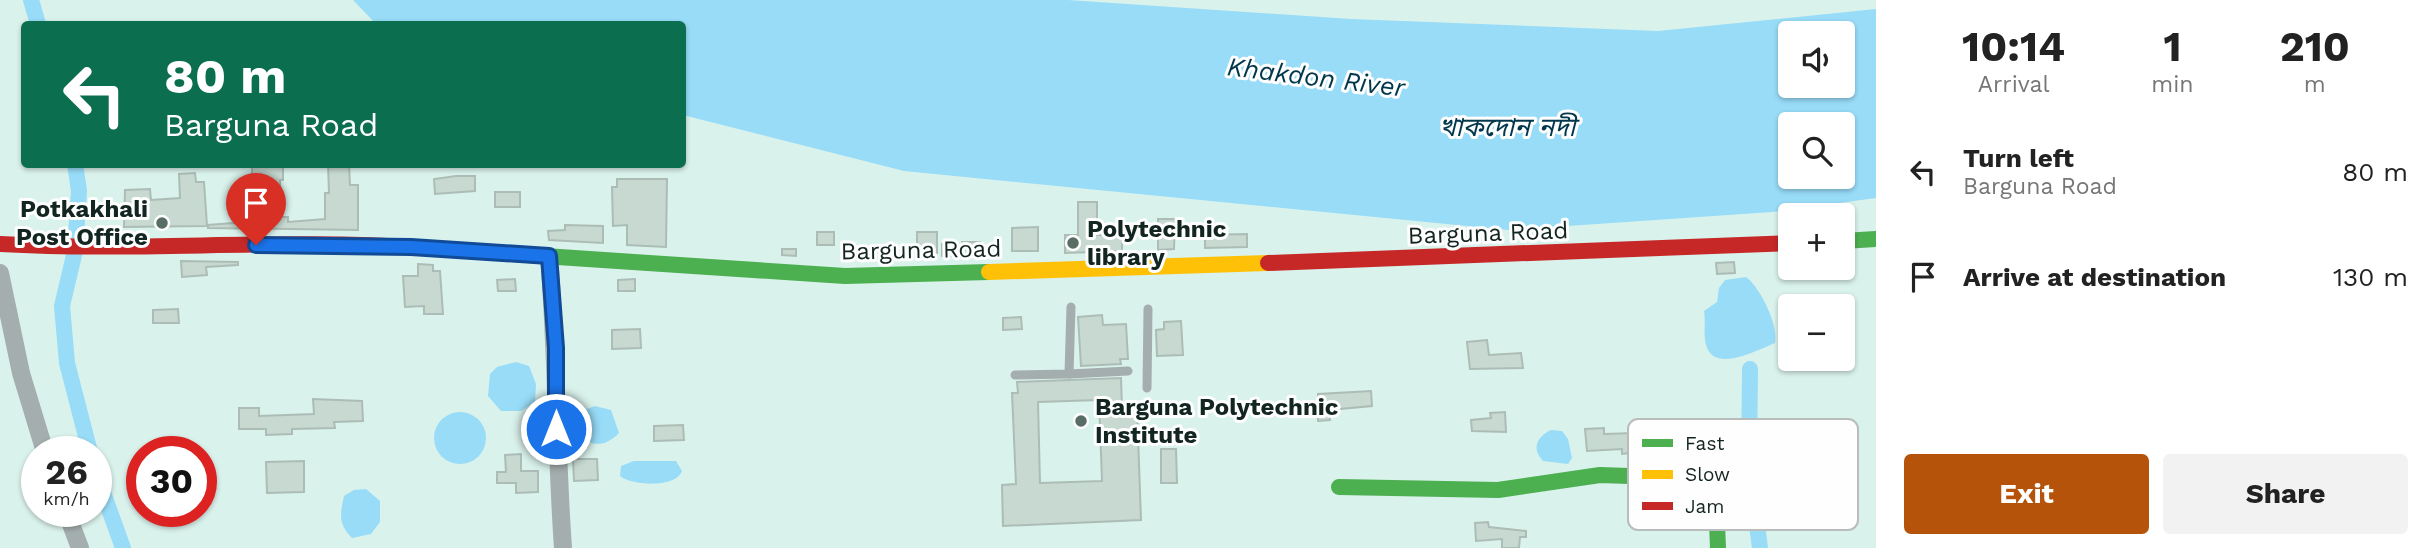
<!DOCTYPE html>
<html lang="en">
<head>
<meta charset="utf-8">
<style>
	:root { --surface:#fff; --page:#f2f2f2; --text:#222; --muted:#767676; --accent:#b45309 }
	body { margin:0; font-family:"Work Sans","Noto Sans Bengali",sans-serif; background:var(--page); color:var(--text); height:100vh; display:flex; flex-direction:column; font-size:26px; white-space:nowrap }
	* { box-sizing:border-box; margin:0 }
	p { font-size:23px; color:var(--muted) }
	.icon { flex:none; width:38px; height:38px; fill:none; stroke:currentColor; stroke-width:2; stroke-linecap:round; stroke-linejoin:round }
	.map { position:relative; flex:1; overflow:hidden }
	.side { display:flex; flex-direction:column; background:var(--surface); width:560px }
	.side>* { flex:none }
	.guide { position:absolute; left:21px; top:21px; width:665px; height:147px; border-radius:7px; box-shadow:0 2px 5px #0004; background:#0b6e4f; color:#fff; overflow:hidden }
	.fabs { position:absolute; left:1778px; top:21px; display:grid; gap:14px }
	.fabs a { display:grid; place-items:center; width:77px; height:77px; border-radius:7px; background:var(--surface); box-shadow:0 2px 5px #0004; font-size:35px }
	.speed { position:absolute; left:21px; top:436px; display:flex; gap:14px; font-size:35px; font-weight:700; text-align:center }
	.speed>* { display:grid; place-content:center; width:91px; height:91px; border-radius:50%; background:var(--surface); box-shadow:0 2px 5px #0004; line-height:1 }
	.speed small { font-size:18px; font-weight:400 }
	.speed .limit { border:10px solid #d22; background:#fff; color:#111 }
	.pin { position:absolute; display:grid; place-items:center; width:60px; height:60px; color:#fff; margin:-72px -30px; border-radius:50% 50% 50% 0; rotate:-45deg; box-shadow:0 0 7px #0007 }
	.pin .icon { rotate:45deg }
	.me { position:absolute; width:77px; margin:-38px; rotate:0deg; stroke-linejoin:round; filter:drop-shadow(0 0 5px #0008) }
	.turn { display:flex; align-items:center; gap:24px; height:147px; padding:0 28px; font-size:32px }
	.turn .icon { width:91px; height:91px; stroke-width:2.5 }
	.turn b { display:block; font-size:49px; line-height:60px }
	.eta { display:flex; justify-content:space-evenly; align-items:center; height:119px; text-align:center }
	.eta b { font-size:42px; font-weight:700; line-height:49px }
	.button { display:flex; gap:14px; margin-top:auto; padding:14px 28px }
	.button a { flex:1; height:80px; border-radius:7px; background:var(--accent); color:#fff; font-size:28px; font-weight:700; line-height:80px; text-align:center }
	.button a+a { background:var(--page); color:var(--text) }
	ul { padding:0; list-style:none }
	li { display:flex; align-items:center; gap:21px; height:105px; padding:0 28px }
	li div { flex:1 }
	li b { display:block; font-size:26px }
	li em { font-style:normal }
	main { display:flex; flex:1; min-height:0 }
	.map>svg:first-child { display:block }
	.water { fill:#98dcf8; fill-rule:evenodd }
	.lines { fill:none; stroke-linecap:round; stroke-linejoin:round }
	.canal { stroke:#98dcf8; stroke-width:16 }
	.building { fill:#c7d9d1; stroke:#acbdb6; stroke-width:2; fill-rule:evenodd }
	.lane { stroke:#a5aeae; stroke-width:9 }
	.street { stroke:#a5aeae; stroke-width:18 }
	.fast { stroke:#4caf50; stroke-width:16 }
	.slow { stroke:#ffc107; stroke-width:16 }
	.jam { stroke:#c62828; stroke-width:16 }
	.route-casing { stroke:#114b97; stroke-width:18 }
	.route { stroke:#1a73e8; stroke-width:12 }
	.poi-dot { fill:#596d67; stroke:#fefefe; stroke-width:2.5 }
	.labels { text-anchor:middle; stroke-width:6; stroke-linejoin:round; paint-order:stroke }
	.poi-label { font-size:24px; font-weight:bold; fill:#132520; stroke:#fefefe; text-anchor:start }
	.street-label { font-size:24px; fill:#132520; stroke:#fefefe }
	.water-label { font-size:26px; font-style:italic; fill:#00374c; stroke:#fefefe }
	.key { fill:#fefefe; stroke:#b8bdbb; stroke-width:2 }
	.key-label { font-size:19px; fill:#132520 }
</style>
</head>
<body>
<main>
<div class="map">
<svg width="1876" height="548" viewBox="0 0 1876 548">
	<rect width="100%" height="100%" fill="#daf2ec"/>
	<g class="water">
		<path d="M353,0h715l283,19 307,12 218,-22v189l-104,14 -264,18 -604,-59 -221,-56 -1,-91h-306zM1843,33v53h-53v-53zM1843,124v53h-53v-53z"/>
		<path d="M1746,277c14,10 33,49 29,66 -18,7 -61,31 -69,2 -3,-11 0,-23 -2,-34l13,-9 2,-14 6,-8z"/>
		<path d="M516,362l13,4 7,18 -1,18 -14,9h-20l-13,-15 2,-22 7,-7z"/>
		<path d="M595,406l16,4 8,23c-14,14 -24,13 -41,5l-5,-12v-12z"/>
		<circle cx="460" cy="438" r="26"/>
		<path d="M1551,430l11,1 6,8 4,19 -4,6 -25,-3c-12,-13 -6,-24 8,-31z"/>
		<path d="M634,461h42l6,10c-6,17 -50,15 -62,5l1,-10z"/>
		<path d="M366,489l14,12v21l-9,12 -19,4c-14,-14 -12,-24 -8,-42l10,-6z"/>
	</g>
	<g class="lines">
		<g class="canal">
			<path d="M31,0l7,24"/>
			<path d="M75,164l4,27 -4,60 -13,55 5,57 23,89"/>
			<path d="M1750,369l-1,94 11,85"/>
			<path d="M96,473l27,75"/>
		</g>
	</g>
	<g class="building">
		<path d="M252,164h31v16h-3l1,37h7v5l37,-3v-26h4l-1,-29h21l1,21h8v45l-150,-2v-3l52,-4 1,-40h-9z"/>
		<path d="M195,173l1,9h8l3,44 -83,1 1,-37 25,-1 1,11 29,-2 -1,-24z"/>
		<path d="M456,176h19v15l-40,3 -1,-15z"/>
		<path d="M617,179h50l-1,68 -39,-2v-20l-14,1 -1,-39h5z"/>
		<rect x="495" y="192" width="25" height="15"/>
		<path d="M1078,202h19v33h25v16l-57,2v-18h13z"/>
		<path d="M1158,219h17l-1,30 -16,1z"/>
		<path d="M565,225l38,1v17l-54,-3 -1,-9 17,-1z"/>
		<path d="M1038,227v24h-26v-23z"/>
		<rect x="817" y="232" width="17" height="13"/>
		<rect x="917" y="232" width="20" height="21"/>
		<path d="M1247,234v13l-42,1v-13z"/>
		<path d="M962,242h18l-1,13h-17z"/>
		<rect x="942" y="244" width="15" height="12"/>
		<path d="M782,249h14v7l-14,-1z"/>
		<path d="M181,261l57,1v3l-32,2 1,8 -25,2z"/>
		<path d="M1734,262l1,11 -18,1 -1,-11z"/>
		<path d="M418,264l15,1v6h7l3,43h-19v-8l-19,1 -2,-31h15z"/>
		<path d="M515,279l1,12h-18l-1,-11z"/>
		<path d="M635,279v12h-17v-11z"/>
		<path d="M178,309l1,14h-26v-13z"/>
		<path d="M1102,315l1,10 23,-1 2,35h-8l1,5 -40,2 -3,-49z"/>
		<path d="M1021,317l1,12 -19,1v-12z"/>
		<path d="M1181,321l2,34 -26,1 -1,-26 8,-1v-7z"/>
		<path d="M640,329l1,19 -29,1v-19z"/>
		<path d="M1487,340l2,15 32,-2 2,15 -53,1 -3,-27z"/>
		<path d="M1121,378l1,30 15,-1 4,113 -138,6 -1,-41 14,-1 -4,-91h6l-1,-11zM1099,400l3,81 -62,2 -2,-81z"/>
		<path d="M1371,391l1,15 -43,4 1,10 -12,1v-27z"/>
		<path d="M313,399l49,2 1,20 -29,1 1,6 -43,1v5l-26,1v-6h-27v-21h20v8l55,-2z"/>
		<path d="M1505,412l1,20 -34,-1 -1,-11 20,-2 -1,-5z"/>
		<path d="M683,425l1,15 -30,1v-15z"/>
		<path d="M1604,428v6l63,-2 3,31 -19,-1 -1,-11 -28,3v-5l-35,2 -2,-22z"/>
		<path d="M1161,449h15l1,34h-16z"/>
		<path d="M521,454v17h17v21l-22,1v-10h-19v-11h9l-1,-17z"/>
		<path d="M573,459h24l1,21 -24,1z"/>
		<path d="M304,461v31l-37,1 -1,-31z"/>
		<path d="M1488,522l1,5 37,4v6h-6l-1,11h-17v-9l-26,2 -1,-18z"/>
	</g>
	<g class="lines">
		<g class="lane">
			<path d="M1069,374l59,-3"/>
			<path d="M1015,375l54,-1 2,-67"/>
			<path d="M1147,388l1,-79"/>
		</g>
		<g class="street">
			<path d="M549,256c8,98 7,195 14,292"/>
			<path d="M0,273l21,100 24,79"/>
			<path d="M66,511l14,37"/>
		</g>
		<g class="fast">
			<path d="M1843,241l33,-2"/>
			<path d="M423,248l422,28 144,-4"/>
			<path d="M1339,487l159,3 102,-15 88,3 28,20 2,50"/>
		</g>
		<path class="slow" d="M989,272l279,-9"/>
		<g class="jam">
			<path d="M0,244c140,8 283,-6 423,4"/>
			<path d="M1268,263l522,-20"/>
		</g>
	</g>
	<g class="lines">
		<defs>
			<path id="route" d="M256,245l155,2 138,9 7,92v81"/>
		</defs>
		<use href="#route" class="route-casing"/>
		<use href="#route" class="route"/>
	</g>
	<g class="poi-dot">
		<circle cx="162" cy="223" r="7"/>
		<circle cx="1073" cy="243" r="7"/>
		<circle cx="1081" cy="421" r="7"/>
	</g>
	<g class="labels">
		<g class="poi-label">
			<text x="148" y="217" text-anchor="end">Potkakhali<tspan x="148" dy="28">Post Office</tspan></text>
			<text x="1087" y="237">Polytechnic<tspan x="1087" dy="28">library</tspan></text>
			<text x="1095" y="415">Barguna Polytechnic<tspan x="1095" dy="28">Institute</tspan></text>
		</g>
		<g class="street-label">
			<text transform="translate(1488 233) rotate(-2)" y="8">Barguna Road</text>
			<text transform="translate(921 250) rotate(-1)" y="8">Barguna Road</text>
		</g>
		<g class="water-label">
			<text transform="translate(1316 77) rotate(7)" y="9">Khakdon River</text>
			<text x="1507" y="136">খাকদোন নদী</text>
		</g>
	</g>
	<rect x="1628" y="419" width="230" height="111" rx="10" class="key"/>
	<rect x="1642" y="439" width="31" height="8" fill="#4caf50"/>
	<rect x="1642" y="470" width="31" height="9" fill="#ffc107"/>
	<rect x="1642" y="502" width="31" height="8" fill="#c62828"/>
	<g class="key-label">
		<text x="1685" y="450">Fast</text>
		<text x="1685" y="481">Slow</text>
		<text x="1685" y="513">Jam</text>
	</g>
</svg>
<div class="fabs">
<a><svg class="icon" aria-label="sound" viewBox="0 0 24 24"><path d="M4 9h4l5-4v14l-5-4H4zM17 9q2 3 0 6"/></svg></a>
<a><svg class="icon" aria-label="search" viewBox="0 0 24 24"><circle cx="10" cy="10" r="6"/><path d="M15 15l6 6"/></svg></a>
<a>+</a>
<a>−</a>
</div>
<div class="speed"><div>26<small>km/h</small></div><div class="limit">30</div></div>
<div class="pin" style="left:256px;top:245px;background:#d93025"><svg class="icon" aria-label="arrive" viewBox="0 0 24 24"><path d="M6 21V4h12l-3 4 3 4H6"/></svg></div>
<svg class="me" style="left:556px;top:429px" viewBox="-20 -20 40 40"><circle r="17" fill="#1a73e8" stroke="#fff" stroke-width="3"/><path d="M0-11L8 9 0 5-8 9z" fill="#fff"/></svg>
<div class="guide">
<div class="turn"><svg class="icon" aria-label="left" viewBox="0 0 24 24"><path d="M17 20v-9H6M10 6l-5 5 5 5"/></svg><div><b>80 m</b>Barguna Road</div></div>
</div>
</div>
<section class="side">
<div class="eta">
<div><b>10:14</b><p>Arrival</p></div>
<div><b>1</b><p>min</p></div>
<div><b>210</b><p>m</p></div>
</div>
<ul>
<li><svg class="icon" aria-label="left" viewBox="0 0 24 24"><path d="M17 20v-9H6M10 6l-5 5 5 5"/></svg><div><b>Turn left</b><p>Barguna Road</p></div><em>80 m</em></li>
<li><svg class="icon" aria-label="arrive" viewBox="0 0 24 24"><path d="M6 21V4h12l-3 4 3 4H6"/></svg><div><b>Arrive at destination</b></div><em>130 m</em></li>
</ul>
<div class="button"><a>Exit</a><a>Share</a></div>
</section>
</main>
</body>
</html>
